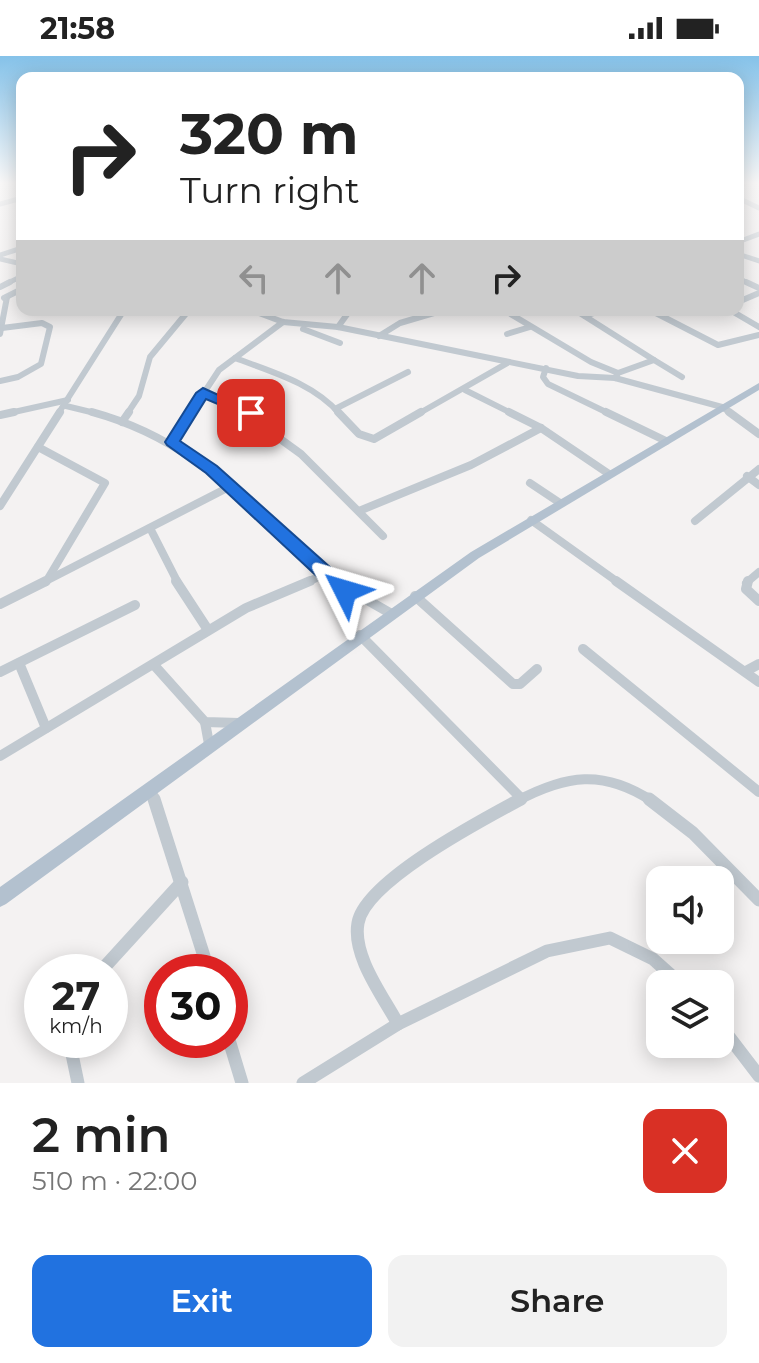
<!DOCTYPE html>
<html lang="en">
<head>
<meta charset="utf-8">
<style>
	:root { --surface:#fff; --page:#f2f2f2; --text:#222; --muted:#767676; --accent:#2172e0 }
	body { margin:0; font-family:Montserrat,sans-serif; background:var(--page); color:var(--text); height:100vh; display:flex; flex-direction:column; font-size:30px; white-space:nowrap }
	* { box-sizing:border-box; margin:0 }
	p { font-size:26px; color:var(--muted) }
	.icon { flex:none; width:44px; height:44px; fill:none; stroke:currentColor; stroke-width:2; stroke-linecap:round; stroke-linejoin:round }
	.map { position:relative; height:1027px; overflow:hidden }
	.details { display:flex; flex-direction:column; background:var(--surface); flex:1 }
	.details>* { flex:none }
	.top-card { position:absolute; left:16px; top:16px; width:728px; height:244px; border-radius:16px; box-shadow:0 4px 20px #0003; background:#fff; color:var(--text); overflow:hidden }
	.tools { position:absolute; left:646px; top:810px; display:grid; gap:16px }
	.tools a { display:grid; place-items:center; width:88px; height:88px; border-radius:16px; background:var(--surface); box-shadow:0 4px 20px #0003; font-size:40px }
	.speed { position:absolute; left:24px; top:898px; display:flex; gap:16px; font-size:40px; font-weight:700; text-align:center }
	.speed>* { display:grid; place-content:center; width:104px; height:104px; border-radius:50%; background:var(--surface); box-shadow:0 4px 20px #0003; line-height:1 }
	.speed small { font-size:20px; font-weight:400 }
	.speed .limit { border:12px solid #d22; background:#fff; color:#111 }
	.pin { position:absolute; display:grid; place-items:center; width:68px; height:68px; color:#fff; margin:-34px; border-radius:16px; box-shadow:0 4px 12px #0006 }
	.me { position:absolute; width:88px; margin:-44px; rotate:310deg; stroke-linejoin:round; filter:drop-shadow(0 0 6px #0008) }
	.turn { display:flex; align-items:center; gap:28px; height:168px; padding:0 32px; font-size:36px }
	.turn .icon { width:104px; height:104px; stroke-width:2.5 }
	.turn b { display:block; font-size:56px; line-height:68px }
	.lanes { display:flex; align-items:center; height:76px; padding:0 32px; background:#0003; justify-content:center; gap:40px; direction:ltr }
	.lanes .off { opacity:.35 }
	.round { display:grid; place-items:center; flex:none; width:84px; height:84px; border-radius:16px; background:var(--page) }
	.head { display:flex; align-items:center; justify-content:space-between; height:136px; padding:0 32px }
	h1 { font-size:48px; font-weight:600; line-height:60px }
	.cta { display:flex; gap:16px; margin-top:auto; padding:16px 32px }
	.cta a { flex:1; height:92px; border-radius:16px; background:var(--accent); color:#fff; font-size:32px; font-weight:600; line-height:92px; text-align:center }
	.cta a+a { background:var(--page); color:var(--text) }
	.status { display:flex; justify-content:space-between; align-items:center; height:56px; padding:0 40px; background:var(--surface); direction:ltr }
	.status svg { height:22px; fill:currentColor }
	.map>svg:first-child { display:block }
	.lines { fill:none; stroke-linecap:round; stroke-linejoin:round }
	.minor-far4 { stroke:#c1c9d0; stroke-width:5 }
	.minor-far3 { stroke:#c1c9d0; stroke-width:6 }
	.minor-far2 { stroke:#c1c9d0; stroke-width:8 }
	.minor-far1 { stroke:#c1c9d0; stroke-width:10 }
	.minor { stroke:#c1c9d0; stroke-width:13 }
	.major { fill:#b3c1cf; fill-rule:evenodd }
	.route { fill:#2172e0; stroke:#154a92; stroke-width:2 }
</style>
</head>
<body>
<div class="status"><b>21:58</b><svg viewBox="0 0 49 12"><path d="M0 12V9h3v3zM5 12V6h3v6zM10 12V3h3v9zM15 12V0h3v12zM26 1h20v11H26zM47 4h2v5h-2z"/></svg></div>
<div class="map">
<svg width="759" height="1027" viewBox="0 0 759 1027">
	<rect width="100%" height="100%" fill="#f4f2f2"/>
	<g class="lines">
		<g class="minor-far4">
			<path d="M738,132l8,-6"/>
			<path d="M738,142l21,10"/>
			<path d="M0,148l22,-6"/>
			<path d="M22,178v4"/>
			<path d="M738,186l21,-8"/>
			<path d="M738,198l21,7"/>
			<path d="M0,199l22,-7"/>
			<path d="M0,203l22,5"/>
			<path d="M738,222l12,6"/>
			<path d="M6,228l16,-8"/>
		</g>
		<g class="minor-far3">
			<path d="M746,226l13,6"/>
			<path d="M0,231l10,-5"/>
			<path d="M4,242l18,-9"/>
			<path d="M738,246l21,-9"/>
			<path d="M251,254l32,12 55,5 240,49 37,2 107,29 10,7"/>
			<path d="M504,254l87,52 27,11"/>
			<path d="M575,254l79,50 -36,13 -3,5"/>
			<path d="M650,254l68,35 41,-10"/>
			<path d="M730,254l29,17"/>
			<path d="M585,260l18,-6"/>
			<path d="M338,271l10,-14"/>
			<path d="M303,273l37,14"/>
			<path d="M0,278l7,-37"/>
			<path d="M507,278l23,-7"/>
			<path d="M379,280l21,-13 44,-13"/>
			<path d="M235,302c37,14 78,25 105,56"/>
			<path d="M654,304l28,17"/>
			<path d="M546,312l-3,9 5,7 62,30"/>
			<path d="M0,325l18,-4 23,-13 9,-37 -8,-4 -40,5"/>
			<path d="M465,334l48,24"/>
			<path d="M203,337l43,21"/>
			<path d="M66,350l33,8"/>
			<path d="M335,353l73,-37"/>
			<path d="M5,358l63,-14"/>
			<path d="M58,358l66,-104"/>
			<path d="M127,358l12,-18 11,-39 39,-47"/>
			<path d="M190,358l29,-44 64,-48"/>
			<path d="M418,358l91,-52"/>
		</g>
		<g class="minor-far2">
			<path d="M92,356c113,31 158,102 244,171"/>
			<path d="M243,356l58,42 82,82"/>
			<path d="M338,356l21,22 15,5 47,-27"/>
			<path d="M509,356l32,16 68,46"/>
			<path d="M606,356l60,29"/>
			<path d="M729,356l30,22"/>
			<path d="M0,359l14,-3"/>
			<path d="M122,366l7,-10"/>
			<path d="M172,386l20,-30"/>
			<path d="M38,391l67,36 -59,99"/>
			<path d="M747,420l12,9"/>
			<path d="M530,427l30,20"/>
			<path d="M0,450l60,-94"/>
			<path d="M359,455l112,-46 70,-37"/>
			<path d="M531,464l88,63"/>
			<path d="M695,465l64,-52"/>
			<path d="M150,472l28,55"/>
			<path d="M42,527l189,-97"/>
			<path d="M305,527l18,-8"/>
			<path d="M746,527l13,-11"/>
		</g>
		<g class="minor-far1">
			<path d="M176,525l32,49"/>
			<path d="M334,525l56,32"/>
			<path d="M616,525l143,101"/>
			<path d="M748,525l-2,8 13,12"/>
			<path d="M415,540l98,88h7l17,-15"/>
			<path d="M0,548l46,-23"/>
			<path d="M360,579l162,164"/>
			<path d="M583,593l176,143"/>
			<path d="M19,607l27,65"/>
			<path d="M154,609l51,57 34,1"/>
			<path d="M746,615l13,-7"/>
			<path d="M0,616l135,-67"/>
			<path d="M205,666l4,22"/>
			<path d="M0,700l246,-148 64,-27"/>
			<path d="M151,733l4,12"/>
			<path d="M517,745c49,-26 86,-32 135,0"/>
		</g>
		<g class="minor">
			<path d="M154,743l55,173"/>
			<path d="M649,743l44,34 66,67"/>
			<path d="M100,916l82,-90"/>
			<path d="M398,968c-15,-28 -46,-68 -40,-101 7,-42 126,-104 163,-124"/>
			<path d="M720,969l39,51"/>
			<path d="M69,984l9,43"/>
			<path d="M229,984l13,43"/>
			<path d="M303,1027l95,-59 149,-73 63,-13 43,21 28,25"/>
		</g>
		<path class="major" d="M759,327v7l-280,168 -473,346 -6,3v-20l471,-335z"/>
	</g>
	<linearGradient id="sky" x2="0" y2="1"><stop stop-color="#85c2e9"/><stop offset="0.47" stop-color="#faf9f9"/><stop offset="1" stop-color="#faf9f9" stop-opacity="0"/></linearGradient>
	<rect width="759" height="270" fill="url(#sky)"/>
	<path class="route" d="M203,332l55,25 -12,3 -40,-17 -26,42 37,25 134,120v10h-13l-132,-123 -39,-28 -2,-3 31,-49z"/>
</svg>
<div class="tools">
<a><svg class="icon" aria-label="sound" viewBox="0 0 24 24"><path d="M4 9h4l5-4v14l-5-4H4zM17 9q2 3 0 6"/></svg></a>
<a><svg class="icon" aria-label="layers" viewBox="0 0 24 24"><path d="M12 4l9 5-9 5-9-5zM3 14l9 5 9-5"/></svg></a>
</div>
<div class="speed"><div>27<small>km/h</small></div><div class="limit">30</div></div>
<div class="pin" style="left:251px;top:357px;background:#d93025"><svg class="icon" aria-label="arrive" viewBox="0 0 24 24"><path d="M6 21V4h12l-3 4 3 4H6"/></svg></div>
<svg class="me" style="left:345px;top:535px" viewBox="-20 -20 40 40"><path d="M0-17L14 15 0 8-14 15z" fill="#2172e0" stroke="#fff" stroke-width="4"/></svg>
<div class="top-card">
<div class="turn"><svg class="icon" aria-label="right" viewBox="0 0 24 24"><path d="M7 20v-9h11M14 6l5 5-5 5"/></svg><div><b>320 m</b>Turn right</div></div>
<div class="lanes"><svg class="icon off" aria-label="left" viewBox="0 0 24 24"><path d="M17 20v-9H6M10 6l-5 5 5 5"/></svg><svg class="icon off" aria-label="ahead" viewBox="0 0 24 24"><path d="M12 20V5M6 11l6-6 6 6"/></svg><svg class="icon off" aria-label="ahead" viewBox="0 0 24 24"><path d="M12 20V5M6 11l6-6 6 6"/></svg><svg class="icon" aria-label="right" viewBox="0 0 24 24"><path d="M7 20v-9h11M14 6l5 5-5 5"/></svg></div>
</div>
</div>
<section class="details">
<div class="head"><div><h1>2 min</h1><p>510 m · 22:00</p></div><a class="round" style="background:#d93025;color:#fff"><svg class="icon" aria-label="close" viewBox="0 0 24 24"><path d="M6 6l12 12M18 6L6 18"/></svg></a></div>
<div class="cta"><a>Exit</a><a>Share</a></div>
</section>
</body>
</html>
